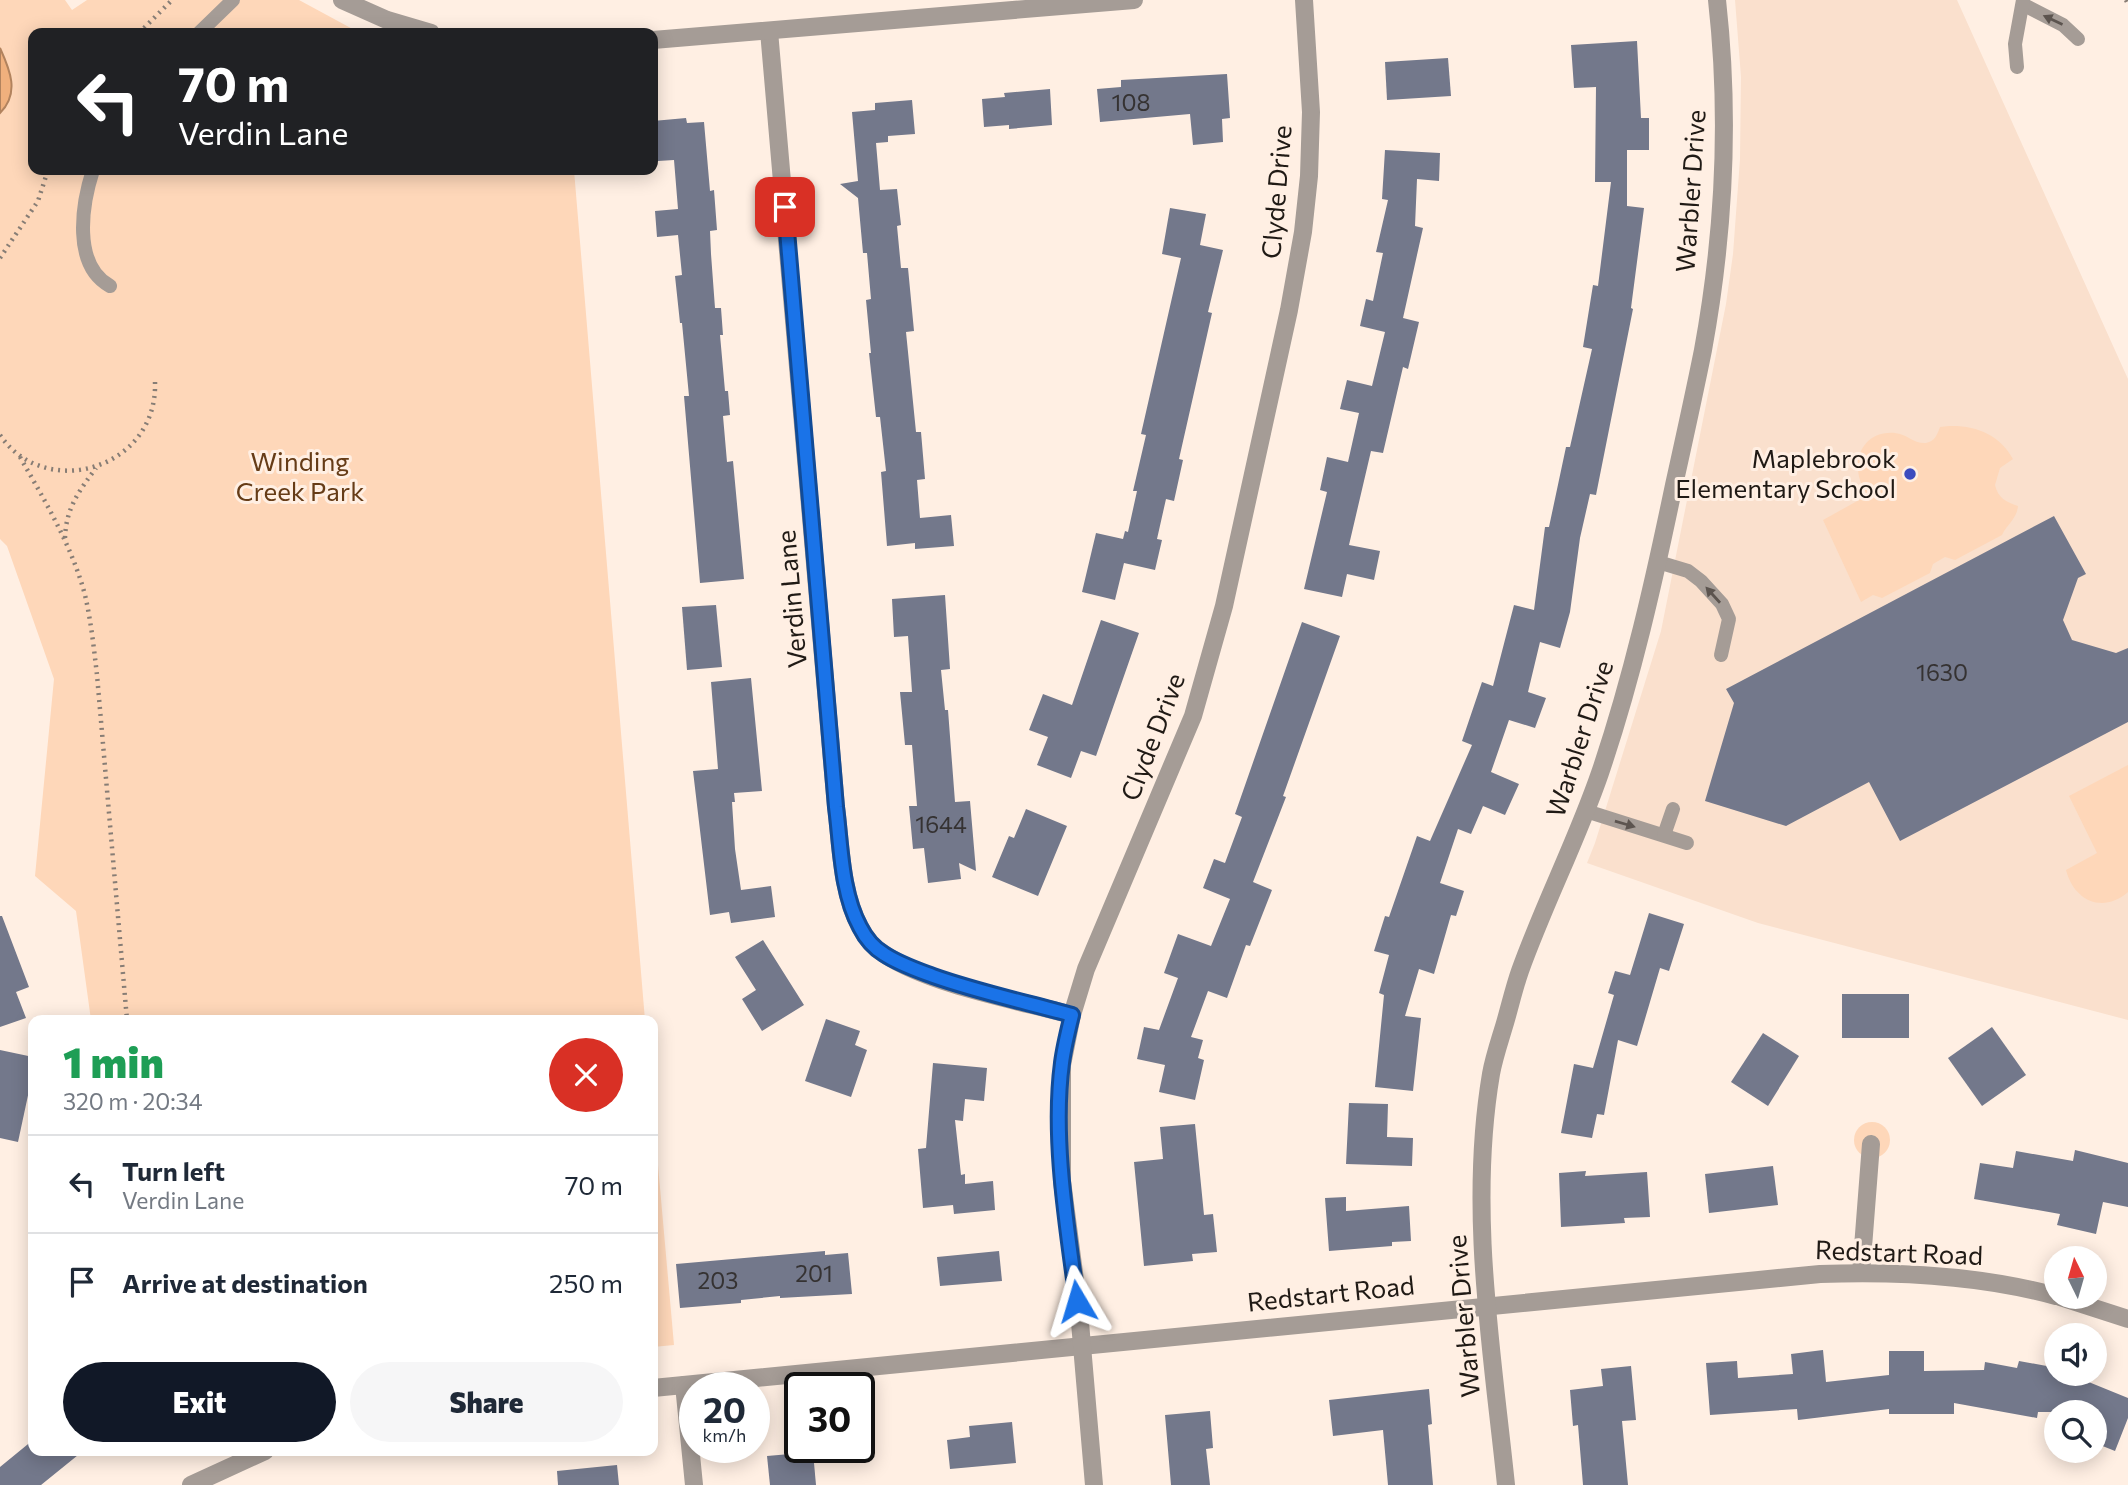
<!DOCTYPE html>
<html lang="en">
<head>
<meta charset="utf-8">
<style>
	:root { --surface:#fff; --page:#f6f6f7; --text:#1f2937; --muted:#747a83; --line:#e0e1e3; --accent:#111827 }
	body { margin:0; font-family:Commissioner,sans-serif; background:var(--page); color:var(--text); height:100vh; display:flex; flex-direction:column; font-size:26px; white-space:nowrap }
	* { box-sizing:border-box; margin:0 }
	p { font-size:23px; color:var(--muted) }
	.icon { flex:none; width:38px; height:38px; fill:none; stroke:currentColor; stroke-width:2; stroke-linecap:round; stroke-linejoin:round }
	.map { position:relative; flex:1; overflow:hidden }
	.drawer { position:absolute; left:28px; top:1015px; width:630px; height:441px; display:flex; flex-direction:column; background:var(--surface); border-radius:14px; box-shadow:0 4px 18px #0003 }
	.drawer>* { flex:none }
	.hud { position:absolute; left:28px; top:28px; width:630px; height:147px; border-radius:14px; box-shadow:0 4px 18px #0003; background:#202124; color:#fff; overflow:hidden }
	.needle { width:46px; rotate:355deg }
	.controls { position:absolute; left:2044px; top:1246px; display:grid; gap:14px }
	.controls a { display:grid; place-items:center; width:63px; height:63px; border-radius:50%; background:var(--surface); box-shadow:0 4px 18px #0003; font-size:35px }
	.speed { position:absolute; left:679px; top:1372px; display:flex; gap:14px; font-size:35px; font-weight:700; text-align:center }
	.speed>* { display:grid; place-content:center; width:91px; height:91px; border-radius:50%; background:var(--surface); box-shadow:0 4px 18px #0003; line-height:1 }
	.speed small { font-size:18px; font-weight:400 }
	.speed .limit { border:4px solid #111; border-radius:10px; background:#fff; color:#111 }
	.pin { position:absolute; display:grid; place-items:center; width:60px; height:60px; color:#fff; margin:-30px; border-radius:14px; box-shadow:0 4px 10px #0006 }
	.me { position:absolute; width:77px; margin:-38px; rotate:353deg; stroke-linejoin:round; filter:drop-shadow(0 0 5px #0008) }
	.turn { display:flex; align-items:center; gap:24px; height:147px; padding:0 35px; font-size:32px }
	.turn .icon { width:91px; height:91px; stroke-width:2.5 }
	.turn b { display:block; font-size:49px; line-height:60px }
	.round { display:grid; place-items:center; flex:none; width:74px; height:74px; border-radius:37px; background:var(--page) }
	.headline { display:flex; align-items:center; justify-content:space-between; height:119px; padding:0 35px }
	h1 { font-size:42px; font-weight:800; line-height:52px; color:#1e9e55 }
	.action { display:flex; gap:14px; margin-top:auto; padding:14px 35px }
	.action a { flex:1; height:80px; border-radius:42px; background:var(--accent); color:#fff; font-size:28px; font-weight:800; line-height:80px; text-align:center }
	.action a+a { background:var(--page); color:var(--text) }
	ul { padding:0; list-style:none }
	li { display:flex; align-items:center; gap:21px; height:98px; padding:0 35px; border-top:2px solid var(--line) }
	li div { flex:1 }
	li b { display:block; font-size:26px }
	li em { font-style:normal }
	.map>svg:first-child { display:block }
	.built { fill:#fae0cd }
	.green { fill:#fed7b9 }
	.water { fill:#f0b07d; stroke:#b2835e; stroke-width:2 }
	.building { fill:#73788b }
	.lines { fill:none; stroke-linecap:round; stroke-linejoin:round }
	.path { stroke:#877d75; stroke-width:4.5; stroke-dasharray:2 5; stroke-linecap:butt }
	.lane { stroke:#a59c96; stroke-width:14 }
	.street { stroke:#a59c96; stroke-width:18 }
	.oneway { fill:#5c544f }
	.route-casing { stroke:#114b97; stroke-width:18 }
	.route { stroke:#1a73e8; stroke-width:12 }
	.poi-dot { fill:#3c4bbe; stroke:#ffefe3; stroke-width:2.5 }
	.labels { text-anchor:middle; stroke-width:6; stroke-linejoin:round; paint-order:stroke }
	.number-label { font-size:23px; fill:#353232 }
	.street-label { font-size:26px; fill:#201a15; stroke:#ffefe3 }
	.poi-label { font-size:26px; fill:#201a15; stroke:#ffefe3; text-anchor:end }
	.park-label { font-size:26px; fill:#663c17; stroke:#ffefe3 }
</style>
</head>
<body>
<div class="map">
<svg width="2128" height="1485" viewBox="0 0 2128 1485">
	<rect width="100%" height="100%" fill="#ffefe3"/>
	<path class="built" d="M1735,0h222l171,379v641l-370,-97 -171,-60 8,-20 66,-212 65,-327 7,-50 7,-95 1,-82z"/>
	<g class="green">
		<path d="M0,0h65l7,10 15,-10h212l61,33h-327v137h541l71,850h-554l-15,-109 -41,-35 19,-197 -47,-133 -7,-7z"/>
		<path d="M1949,426c27,-1 51,9 64,33l-13,9 -5,17c3,13 11,17 23,21 -1,13 -11,18 -16,29l-47,25 -10,-3 -12,7 -3,9 -48,25 -9,-3 -12,7 -38,-82 45,-25c-20,-25 -10,-65 27,-62 12,1 19,11 31,10 9,-2 11,-8 14,-16z"/>
		<path d="M2128,765v127c-25,22 -54,9 -62,-22l31,-17 -28,-57z"/>
		<path d="M653,1109l21,236 -21,2z"/>
		<circle cx="1872" cy="1140" r="18"/>
	</g>
	<path class="water" d="M0,48c10,22 20,45 0,65z"/>
	<g class="building">
		<path d="M1637,41l4,77h8v32h-22v56l17,2 -13,100 2,1 -37,186 -6,-1 -10,44 -10,74 -10,36 -20,-6 -12,50 18,6 -11,30 -26,-8 -18,52 28,12 -14,31 -22,-9 -12,28 -13,-5 -18,54 24,8 -8,25 -5,-1 -17,59 -15,-5 -14,47 16,2 -8,73 -38,-4 9,-92 -5,-2 10,-38 -15,-4 11,-35 4,1 28,-81 13,5 42,-96 -10,-4 20,-59 11,4 21,-81 20,5 11,-83h4l17,-80h4l22,-98 -9,-2 10,-62 5,1 13,-104h-16l1,-95 -22,1 -3,-43z"/>
		<path d="M1448,58l3,38 -64,4 -2,-38z"/>
		<path d="M1227,74l3,44 -8,1 1,23 -30,3 -3,-31 -90,8 -3,-33 24,-2v-7z"/>
		<path d="M1050,89l2,36 -43,4v-4l-25,2 -2,-28 23,-2 -1,-4z"/>
		<path d="M912,100l3,34 -27,2v6l-12,1 4,47 17,-1 4,36 -4,1 4,42h7l6,63 -8,1 10,100h5l4,47 -8,1 3,38 31,-3 3,31 -39,3v-6l-28,3 -6,-74 5,-1 -6,-54h-4l-7,-64h2l-5,-53 5,-1 -4,-46h-4l-5,-55 -18,-14 18,-3 -6,-69 23,-2v-7z"/>
		<path d="M686,118l1,5 17,-1 6,69 4,-1 3,40 -7,1 1,23 4,54h6l2,27h-3l5,56h3l2,24 -7,1 4,46 6,-1 11,118 -44,4 -16,-187h5l-7,-73h-2l-5,-47 7,-1 -4,-40 -21,2 -2,-26 23,-2 -4,-49 -16,1 -1,-11h-4v-29z"/>
		<path d="M1385,150l55,3 -1,28 -22,-2 -2,47 8,2 -20,90 16,4 -11,47 -5,-2 -20,86 -12,-2 -22,94 31,6 -6,29 -27,-6 -5,23 -38,-8 23,-97 -7,-2 7,-33 21,5 11,-49 -19,-4 7,-29 25,6 13,-54 -25,-6 6,-27 7,2 10,-48 -7,-1 12,-52 -6,-1z"/>
		<path d="M1170,208l36,6 -6,31 23,5 -15,62 4,1 -33,146 4,1 -9,41 -8,-2 -9,40 5,1 -7,30 -31,-7 -9,37 -33,-8 14,-59 27,6 2,-8 3,1 9,-41h-4l13,-56 -5,-1 40,-176 -19,-4z"/>
		<path d="M2054,516l32,58 -8,4 -15,42 9,20 44,13 12,-5v74l-228,119 -31,-59 -83,44 -81,-25 29,-98 -8,-14z"/>
		<path d="M945,595l5,74 -9,1 4,40h3l7,92 15,-1 6,70 -17,-8 2,16 -33,4 -4,-35 -11,1 -4,-43h8l-5,-61h-7l-5,-53h12l-4,-56 -14,1 -2,-38z"/>
		<path d="M716,605l6,62 -35,3 -5,-63z"/>
		<path d="M1101,620l38,13 -43,123 -15,-5 -10,27 -34,-13 11,-28 -19,-7 14,-36 29,11z"/>
		<path d="M1302,622l38,14 -57,160 3,1 -33,85 19,8 -22,56 -4,-1 -19,53 -19,-7 -17,46 12,3 -5,18 6,2 -9,40 -36,-8 6,-27 -28,-6 7,-32 15,3 19,-52 -14,-5 14,-39 33,12 19,-47 -27,-11 11,-29 11,4 17,-46 -7,-3z"/>
		<path d="M751,678l11,113 -28,2 1,9h-3l3,47 6,41 30,-4 4,31 -44,6 -2,-11 -19,3 -17,-144 25,-2 -7,-87z"/>
		<path d="M1026,809l41,17 -29,70 -46,-19 17,-41 5,2z"/>
		<path d="M1649,913l35,11 -15,47 -9,-3 -23,78 -19,-6 -14,75 -7,-1 -5,24 -31,-5 13,-69 19,4 21,-73 -6,-2 7,-22 15,4z"/>
		<path d="M0,916h2l27,71 -13,5 10,26 -26,9z"/>
		<path d="M763,940l41,65 -42,26 -20,-32 14,-9 -21,-33z"/>
		<rect x="1842" y="994" width="67" height="44"/>
		<path d="M826,1019l34,12 -5,14 12,5 -16,47 -46,-16z"/>
		<path d="M1992,1027l34,48 -44,31 -34,-48z"/>
		<path d="M1763,1033l36,23 -31,50 -37,-24z"/>
		<path d="M0,1050l33,7v15l-15,70 -18,-4z"/>
		<path d="M933,1063l54,5 -3,33 -19,-2 -2,22 -8,-1 6,55 4,-1v10l28,-3 2,29 -41,4 -1,-9 -30,3 -5,-59 8,-1z"/>
		<path d="M1349,1103l39,1 -1,33 26,1 -1,28 -66,-2z"/>
		<path d="M1195,1124l9,91 9,-1 4,38 -25,2 1,7 -49,5 -10,-104 29,-3 -3,-32z"/>
		<path d="M2075,1150l53,13v44l-25,-5 -7,32 -39,-9 3,-11 -86,-15 6,-36 33,5 3,-17 57,10z"/>
		<path d="M1773,1166l5,39 -69,8 -4,-39z"/>
		<path d="M1586,1171l-1,5 62,-4 3,45 -26,1 1,5 -64,4 -2,-54z"/>
		<path d="M1346,1197v14l63,-5 2,35 -19,1v4l-63,5 -4,-53z"/>
		<path d="M825,1251v4l23,-2 4,41 -72,4v-2l-39,4v3l-61,5 -4,-44z"/>
		<path d="M999,1251l3,30 -62,5 -3,-29z"/>
		<path d="M1823,1350l3,32 63,-7v-24h35v20l60,-1 1,-8 32,6 2,-7 33,6 4,2v5h13l59,24v20l-13,33 -20,-8v-31h-57l-1,6 -83,-15v11h-65v-5l-91,11 -1,-11 -87,6 -4,-52 31,-2 1,17 55,-4 -2,-20z"/>
		<path d="M1631,1366l5,54 -14,1 6,64h-45l-5,-60 -5,1 -3,-36 33,-4 -2,-17z"/>
		<path d="M1429,1389l3,35 -4,1 5,60h-45l-5,-55 -50,6 -4,-36z"/>
		<path d="M1210,1411l3,37 -7,1 4,36h-39l-6,-70z"/>
		<path d="M1012,1422l4,41 -66,6 -3,-29 23,-3 -1,-11z"/>
		<path d="M33,1440v11h50l-42,34h-41v-18z"/>
		<path d="M813,1452l3,33h-46l-3,-29z"/>
		<path d="M617,1465l2,20h-61l-1,-14z"/>
	</g>
	<g class="lines">
		<g class="path">
			<path d="M2126,0l2,4"/>
			<path d="M139,33l33,-33"/>
			<path d="M0,258l38,-57 10,-31"/>
			<path d="M0,435c45,67 158,34 155,-53"/>
			<path d="M20,457c25,44 52,89 65,138 6,26 9,54 12,80l30,345"/>
			<path d="M65,538c1,-30 14,-47 31,-70"/>
		</g>
		<g class="lane">
			<path d="M2024,5l39,20 15,14"/>
			<path d="M199,33l34,-33"/>
			<path d="M2017,67l-2,-23 8,-44"/>
			<path d="M93,170c-11,34 -21,95 17,116"/>
			<path d="M1658,562l30,9 13,10 21,23 7,15 -8,36"/>
			<path d="M1586,811l101,32"/>
			<path d="M1664,835l9,-26"/>
		</g>
		<g class="street">
			<path d="M342,0l45,20 44,13"/>
			<path d="M769,31l67,776c5,38 5,85 24,120 5,10 14,21 24,27 47,31 132,46 188,61"/>
			<path d="M653,40l481,-40"/>
			<path d="M1861,1273l10,-129"/>
			<path d="M2060,1297l68,22"/>
			<path d="M684,1385l10,100"/>
			<path d="M653,1388l1167,-114c80,-3 159,1 236,22"/>
			<path d="M191,1485l74,-34"/>
			<path d="M1094,1485l-15,-174 -17,-130v-116l10,-50 14,-46 107,-253 31,-110 65,-296 14,-78 6,-56 2,-64 -7,-112"/>
			<path d="M1506,1485c-14,-136 -38,-275 -15,-411 3,-17 9,-34 14,-51 5,-17 9,-35 15,-52 24,-67 57,-131 80,-198 32,-94 54,-192 74,-288 10,-45 20,-90 29,-135 21,-115 27,-234 14,-350"/>
		</g>
	</g>
	<defs><path id="oneway-solid" d="M-6-.8H1V-3.2L6.5 0L1 3.2V.8H-6Z" transform="scale(1.75)"/></defs>
	<g class="oneway">
		<use href="#oneway-solid" transform="translate(2053 20) rotate(-155)"/>
		<use href="#oneway-solid" transform="translate(1713 595) rotate(-132)"/>
		<use href="#oneway-solid" transform="translate(1625 824) rotate(16)"/>
	</g>
	<g class="lines">
		<defs>
			<path id="route" d="M785,207l51,600c5,38 5,85 24,120 5,10 14,21 24,27 15,10 33,16 49,22 45,16 92,26 139,39 -4,16 -8,32 -10,48 -10,75 5,163 15,238"/>
		</defs>
		<use href="#route" class="route-casing"/>
		<use href="#route" class="route"/>
	</g>
	<circle class="poi-dot" cx="1910" cy="474" r="7"/>
	<g class="labels">
		<g class="number-label">
			<text x="1131" y="111">108</text>
			<text x="1942" y="681">1630</text>
			<text x="941" y="833">1644</text>
			<text x="814" y="1282">201</text>
			<text x="718" y="1289">203</text>
		</g>
		<g class="street-label">
			<text transform="translate(1691 191) rotate(-86)" y="9">Warbler Drive</text>
			<text transform="translate(1277 192) rotate(-85)" y="9">Clyde Drive</text>
			<text transform="translate(792 599) rotate(-95)" y="9">Verdin Lane</text>
			<text transform="translate(1153 737) rotate(-69)" y="9">Clyde Drive</text>
			<text transform="translate(1580 739) rotate(-72)" y="9">Warbler Drive</text>
			<text transform="translate(1899 1253) rotate(2)" y="9">Redstart Road</text>
			<text transform="translate(1331 1294) rotate(-6)" y="9">Redstart Road</text>
			<text transform="translate(1464 1316) rotate(-95)" y="9">Warbler Drive</text>
		</g>
		<g class="poi-label">
			<text x="1896" y="468">Maplebrook<tspan x="1896" dy="30">Elementary School</tspan></text>
		</g>
		<g class="park-label">
			<text x="300" y="471">Winding<tspan x="300" dy="30">Creek Park</tspan></text>
		</g>
	</g>
</svg>
<div class="controls">
<a><svg class="needle" viewBox="-14 -14 28 28"><path d="M0-13l5 13h-10z" fill="#e53935"/><path d="M0 13l5-13h-10z" fill="#747a83"/></svg></a>
<a><svg class="icon" aria-label="sound" viewBox="0 0 24 24"><path d="M4 9h4l5-4v14l-5-4H4zM17 9q2 3 0 6"/></svg></a>
<a><svg class="icon" aria-label="search" viewBox="0 0 24 24"><circle cx="10" cy="10" r="6"/><path d="M15 15l6 6"/></svg></a>
</div>
<div class="speed"><div>20<small>km/h</small></div><div class="limit">30</div></div>
<div class="pin" style="left:785px;top:207px;background:#d93025"><svg class="icon" aria-label="arrive" viewBox="0 0 24 24"><path d="M6 21V4h12l-3 4 3 4H6"/></svg></div>
<svg class="me" style="left:1077px;top:1301px" viewBox="-20 -20 40 40"><path d="M0-17L14 15 0 8-14 15z" fill="#1a73e8" stroke="#fff" stroke-width="4"/></svg>
<div class="hud">
<div class="turn"><svg class="icon" aria-label="left" viewBox="0 0 24 24"><path d="M17 20v-9H6M10 6l-5 5 5 5"/></svg><div><b>70 m</b>Verdin Lane</div></div>
</div>
<section class="drawer">
<div class="headline"><div><h1>1 min</h1><p>320 m · 20:34</p></div><a class="round" style="background:#d93025;color:#fff"><svg class="icon" aria-label="close" viewBox="0 0 24 24"><path d="M6 6l12 12M18 6L6 18"/></svg></a></div>
<ul>
<li><svg class="icon" aria-label="left" viewBox="0 0 24 24"><path d="M17 20v-9H6M10 6l-5 5 5 5"/></svg><div><b>Turn left</b><p>Verdin Lane</p></div><em>70 m</em></li>
<li><svg class="icon" aria-label="arrive" viewBox="0 0 24 24"><path d="M6 21V4h12l-3 4 3 4H6"/></svg><div><b>Arrive at destination</b></div><em>250 m</em></li>
</ul>
<div class="action"><a>Exit</a><a>Share</a></div>
</section>
</div>
</body>
</html>
